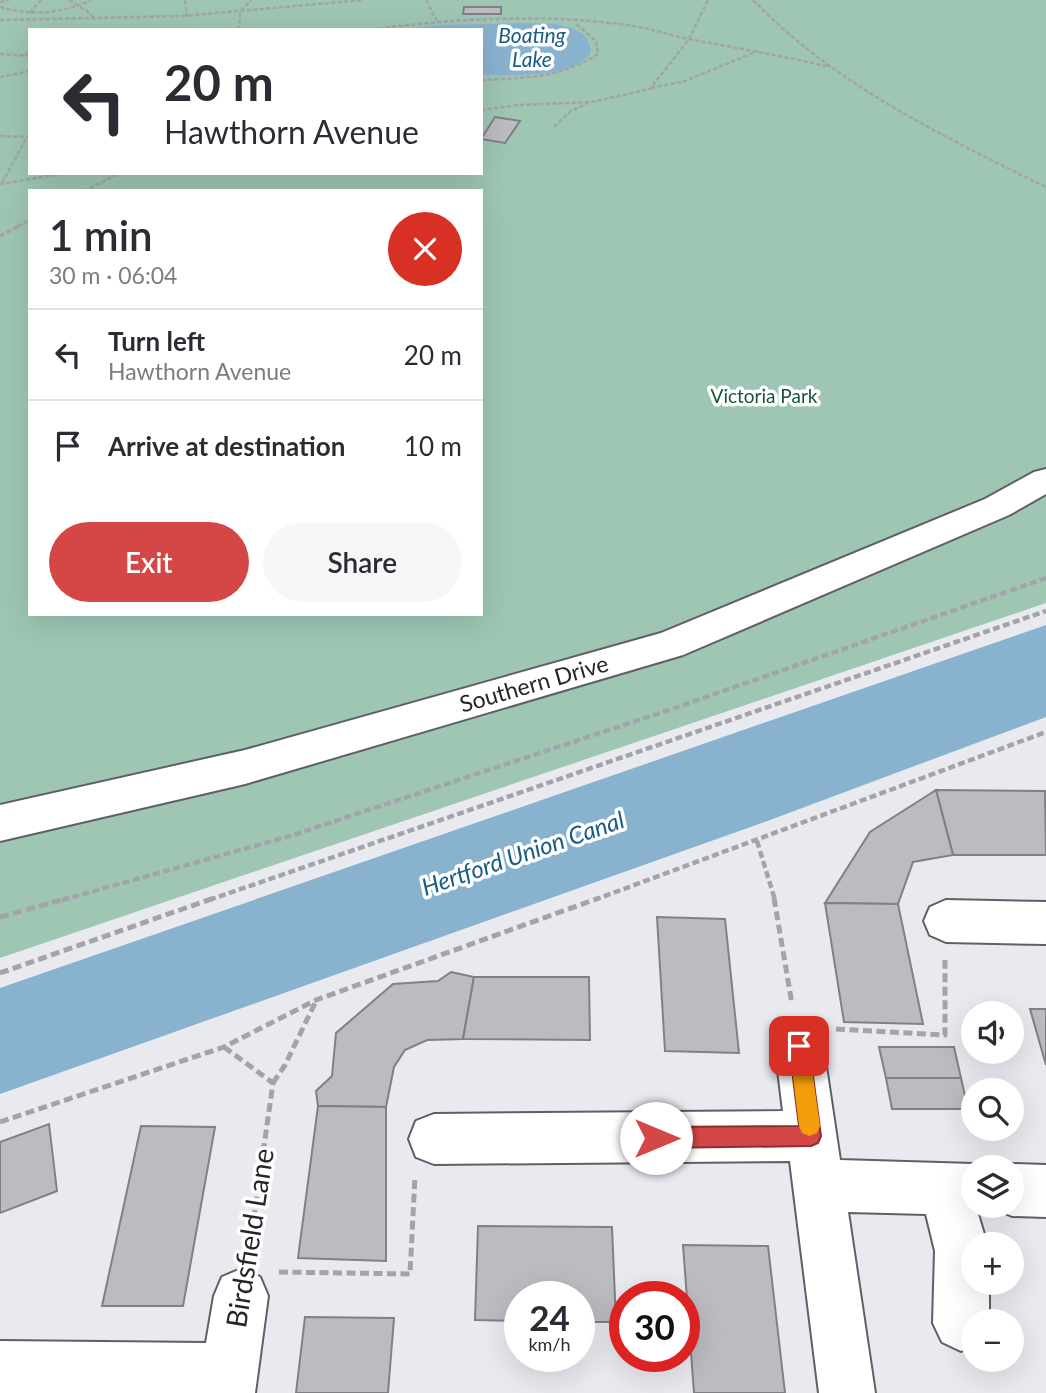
<!DOCTYPE html>
<html lang="en">
<head>
<meta charset="utf-8">
<style>
	:root { --surface:#fff; --page:#f7f7f7; --text:#2b2b33; --muted:#7c7c81; --line:#e1e1e2; --accent:#d54646 }
	body { margin:0; font-family:Lato,sans-serif; background:var(--page); color:var(--text); height:100vh; display:flex; flex-direction:column; font-size:26px; white-space:nowrap }
	* { box-sizing:border-box; margin:0 }
	p { font-size:23px; color:var(--muted) }
	.icon { flex:none; width:38px; height:38px; fill:none; stroke:currentColor; stroke-width:2; stroke-linecap:round; stroke-linejoin:round }
	.map { position:relative; flex:1; overflow:hidden }
	.sheet { position:absolute; left:28px; top:189px; width:455px; height:427px; display:flex; flex-direction:column; background:var(--surface); border-radius:0px; box-shadow:0 7px 28px #0002 }
	.sheet>* { flex:none }
	.top-card { position:absolute; left:28px; top:28px; width:455px; height:147px; border-radius:0px; box-shadow:0 7px 28px #0002; background:#fff; color:var(--text); overflow:hidden }
	.controls { position:absolute; left:961px; top:1001px; display:grid; gap:14px }
	.controls a { display:grid; place-items:center; width:63px; height:63px; border-radius:50%; background:var(--surface); box-shadow:0 7px 28px #0002; font-size:35px }
	.speed { position:absolute; left:504px; top:1281px; display:flex; gap:14px; font-size:35px; font-weight:700; text-align:center }
	.speed>* { display:grid; place-content:center; width:91px; height:91px; border-radius:50%; background:var(--surface); box-shadow:0 7px 28px #0002; line-height:1 }
	.speed small { font-size:18px; font-weight:400 }
	.speed .limit { border:10px solid #d22; background:#fff; color:#111 }
	.pin { position:absolute; display:grid; place-items:center; width:60px; height:60px; color:#fff; margin:-30px; border-radius:14px; box-shadow:0 4px 10px #0006 }
	.me { position:absolute; width:77px; margin:-38px; rotate:90deg; stroke-linejoin:round; filter:drop-shadow(0 0 5px #0008) }
	.turn { display:flex; align-items:center; gap:24px; height:147px; padding:0 21px; font-size:32px }
	.turn .icon { width:91px; height:91px; stroke-width:2.5 }
	.turn b { display:block; font-size:49px; line-height:60px }
	.round { display:grid; place-items:center; flex:none; width:74px; height:74px; border-radius:37px; background:var(--page) }
	.summary { display:flex; align-items:center; justify-content:space-between; height:119px; padding:0 21px }
	h1 { font-size:42px; font-weight:600; line-height:52px }
	.primary-button { display:flex; gap:14px; margin-top:auto; padding:14px 21px }
	.primary-button a { flex:1; height:80px; border-radius:42px; background:var(--accent); color:#fff; font-size:28px; font-weight:600; line-height:80px; text-align:center }
	.primary-button a+a { background:var(--page); color:var(--text) }
	ul { padding:0; list-style:none }
	li { display:flex; align-items:center; gap:21px; height:91px; padding:0 21px; border-top:2px solid var(--line) }
	li div { flex:1 }
	li b { display:block; font-size:26px }
	li em { font-style:normal }
	.map>svg:first-child { display:block }
	.green { fill:#9ec6b3; fill-rule:evenodd }
	.water { fill:#89b2cf }
	.building { fill:#babcc1; stroke:#7f8186; stroke-width:2 }
	.lines { fill:none; stroke-linecap:round; stroke-linejoin:round }
	.minor-casing { stroke:#5e6065; stroke-width:4 }
	.path-far3 { stroke:#a3a4a9; stroke-width:2.5; stroke-dasharray:4.5 2; stroke-linecap:butt }
	.path-far2 { stroke:#a3a4a9; stroke-width:3.5; stroke-dasharray:5 2.5; stroke-linecap:butt }
	.path-far1 { stroke:#a3a4a9; stroke-width:4.5; stroke-dasharray:7 3.5; stroke-linecap:butt }
	.path { stroke:#a3a4a9; stroke-width:5; stroke-dasharray:9 4.5; stroke-linecap:butt }
	.minor { fill:#fff; fill-rule:evenodd }
	.route { fill:#d54646; stroke:#8a2e2e; stroke-width:2 }
	.slow { fill:#f59e0b }
	.labels { text-anchor:middle; stroke-width:7; stroke-linejoin:round; paint-order:stroke }
	.far-park-label { font-size:19px; fill:#17543e; stroke:#fff }
	.far-water-label { font-size:21px; font-style:italic; fill:#195c84; stroke:#fff }
	.street-label { font-size:23px; fill:#242527; stroke:#fff }
	.water-label { font-size:24px; font-style:italic; fill:#195c84; stroke:#fff }
	.near-street-label { font-size:28px; fill:#242527; stroke:#fff }
</style>
</head>
<body>
<div class="map">
<svg width="1046" height="1393" viewBox="0 0 1046 1393">
	<rect width="100%" height="100%" fill="#e8eaf0"/>
	<path class="green" d="M0,0h1046v603l-1046,355zM30,30h451v143h-451zM30,191h451v423h-451z"/>
	<g class="water">
		<path d="M529,23c22,0 60,0 62,29 -16,27 -82,23 -110,23v-45h-91l51,-5z"/>
		<path d="M1046,625v92l-287,107 -759,270v-106z"/>
	</g>
	<g class="building">
		<path d="M464,7h37v7h-38z"/>
		<path d="M495,117l25,4 -15,22 -24,-4z"/>
		<path d="M936,790l109,1 1,64h-93z"/>
		<path d="M936,790l17,65 -40,7 -15,42 -73,-1 45,-71z"/>
		<path d="M825,903l73,1 25,120 -79,-2z"/>
		<path d="M657,917l68,2 14,134 -74,-2z"/>
		<path d="M451,972l23,5 -11,62 -36,1 -22,10 -11,17 -8,40 -68,-1 -2,-15 16,-15 4,-43 57,-49 45,-3z"/>
		<path d="M474,977h115l1,63 -127,-1z"/>
		<path d="M1030,1009h16v56z"/>
		<path d="M879,1047h75l7,31h-75z"/>
		<path d="M886,1078h75l7,31h-76z"/>
		<path d="M318,1106l68,1v154l-88,-3z"/>
		<path d="M49,1124l8,67 -57,22v-71z"/>
		<path d="M141,1126l74,1 -32,179h-81z"/>
		<path d="M478,1226l134,1 4,95h-37v-25h-59v24l-45,-1z"/>
		<path d="M683,1245l85,1 17,147h-91z"/>
		<path d="M305,1317l89,1 -6,75h-92z"/>
	</g>
	<g class="lines">
		<defs>
			<g id="minor">
				<path d="M1046,469v25l-37,21 -326,140 -438,129 -245,57v-36l245,-55 416,-117 324,-134 49,-27z"/>
				<path d="M946,900l100,2v42l-100,-2 -16,-7 -6,-14 6,-14z"/>
				<path d="M799,1022l17,7 7,17 17,114 133,4 7,3h-7v39h19l-14,8 9,30h-14v39h16v38h-16v25l-12,5 -19,-9 -9,-19 2,-72 -9,-37 -78,-2 27,181h-56l-29,-232 -356,3 -18,-7 -7,-18 7,-18 18,-7 349,-3 -8,-65 7,-17z"/>
				<path d="M1012,1164l34,1v52l-34,-1 -18,-8 -1,-2h19v-39h-7z"/>
				<path d="M241,1269l19,8 8,19 -13,97h-255v-52l206,2 8,-47 8,-19z"/>
			</g>
		</defs>
		<use href="#minor" class="minor-casing"/>
		<g class="path-far3">
			<path d="M69,0l18,11 8,9"/>
			<path d="M185,0l2,16"/>
			<path d="M426,0l11,21"/>
			<path d="M753,0c82,85 188,135 293,187"/>
			<path d="M0,2l9,-2"/>
			<path d="M0,7c31,9 62,7 91,-7"/>
			<path d="M30,13l11,-13"/>
			<path d="M0,20l182,-4 181,-16"/>
			<path d="M239,30l1,-18 11,-12"/>
			<path d="M366,30c85,-11 175,-17 261,-5 21,3 41,10 62,14 47,9 94,17 141,28"/>
			<path d="M0,54l30,2"/>
			<path d="M25,55l5,-6"/>
			<path d="M0,77l30,-6"/>
			<path d="M481,80c42,-2 81,-2 117,-26l-2,-13 -21,-18"/>
			<path d="M651,88l34,-7 73,-30"/>
			<path d="M481,110l37,-5 74,-3 58,-13 39,-50 19,-39"/>
			<path d="M554,127l17,-16 17,-8"/>
			<path d="M0,136l29,1"/>
			<path d="M2,183l25,-46"/>
			<path d="M0,184l67,-11"/>
			<path d="M84,191l36,-18"/>
			<path d="M18,226l12,-6"/>
		</g>
		<path class="path-far2" d="M0,236l21,-11"/>
		<g class="path-far1">
			<path d="M757,841l18,59"/>
			<path d="M62,900l228,-64 379,-126 377,-132"/>
			<path d="M209,900l837,-289"/>
			<path d="M594,900l452,-168"/>
		</g>
		<g class="path">
			<path d="M774,898l18,106"/>
			<path d="M0,917l69,-19"/>
			<path d="M0,973l214,-75"/>
			<path d="M836,1029l109,6v-75"/>
			<path d="M224,1047l49,36 -24,168"/>
			<path d="M273,1083l12,-18 31,-64"/>
			<path d="M0,1122l224,-75 92,-47 283,-102"/>
			<path d="M279,1272l131,2 5,-98"/>
		</g>
		<use href="#minor" class="minor"/>
	</g>
	<path class="route" d="M799,1036l7,3 3,7 12,90 -3,7 -7,3 -155,2 -8,-3 -3,-7 3,-8 8,-3 143,-1 -10,-80 3,-7z"/>
	<path class="slow" d="M803,1067l7,3 3,7 7,49 -3,7 -8,3 -7,-3 -3,-7 -6,-49 3,-7z"/>
	<g class="labels">
		<g class="far-park-label">
			<text x="764" y="403">Victoria Park</text>
		</g>
		<g class="far-water-label">
			<text x="532" y="43">Boating<tspan x="532" dy="24">Lake</tspan></text>
		</g>
		<g class="street-label">
			<text transform="translate(534 684) rotate(-16)" y="8">Southern Drive</text>
		</g>
		<g class="water-label">
			<text transform="translate(523 854) rotate(-19)" y="8">Hertford Union Canal</text>
		</g>
		<g class="near-street-label">
			<text transform="translate(250 1238) rotate(-81)" y="10">Birdsfield Lane</text>
		</g>
	</g>
</svg>
<div class="controls">
<a><svg class="icon" aria-label="sound" viewBox="0 0 24 24"><path d="M4 9h4l5-4v14l-5-4H4zM17 9q2 3 0 6"/></svg></a>
<a><svg class="icon" aria-label="search" viewBox="0 0 24 24"><circle cx="10" cy="10" r="6"/><path d="M15 15l6 6"/></svg></a>
<a><svg class="icon" aria-label="layers" viewBox="0 0 24 24"><path d="M12 4l9 5-9 5-9-5zM3 14l9 5 9-5"/></svg></a>
<a>+</a>
<a>−</a>
</div>
<div class="speed"><div>24<small>km/h</small></div><div class="limit">30</div></div>
<div class="pin" style="left:799px;top:1046px;background:#d93025"><svg class="icon" aria-label="arrive" viewBox="0 0 24 24"><path d="M6 21V4h12l-3 4 3 4H6"/></svg></div>
<svg class="me" style="left:656px;top:1138px" viewBox="-20 -20 40 40"><circle r="19" fill="#fff"/><path d="M0-13L10 11 0 6-10 11z" fill="#d54646"/></svg>
<div class="top-card">
<div class="turn"><svg class="icon" aria-label="left" viewBox="0 0 24 24"><path d="M17 20v-9H6M10 6l-5 5 5 5"/></svg><div><b>20 m</b>Hawthorn Avenue</div></div>
</div>
<section class="sheet">
<div class="summary"><div><h1>1 min</h1><p>30 m · 06:04</p></div><a class="round" style="background:#d93025;color:#fff"><svg class="icon" aria-label="close" viewBox="0 0 24 24"><path d="M6 6l12 12M18 6L6 18"/></svg></a></div>
<ul>
<li><svg class="icon" aria-label="left" viewBox="0 0 24 24"><path d="M17 20v-9H6M10 6l-5 5 5 5"/></svg><div><b>Turn left</b><p>Hawthorn Avenue</p></div><em>20 m</em></li>
<li><svg class="icon" aria-label="arrive" viewBox="0 0 24 24"><path d="M6 21V4h12l-3 4 3 4H6"/></svg><div><b>Arrive at destination</b></div><em>10 m</em></li>
</ul>
<div class="primary-button"><a>Exit</a><a>Share</a></div>
</section>
</div>
</body>
</html>
